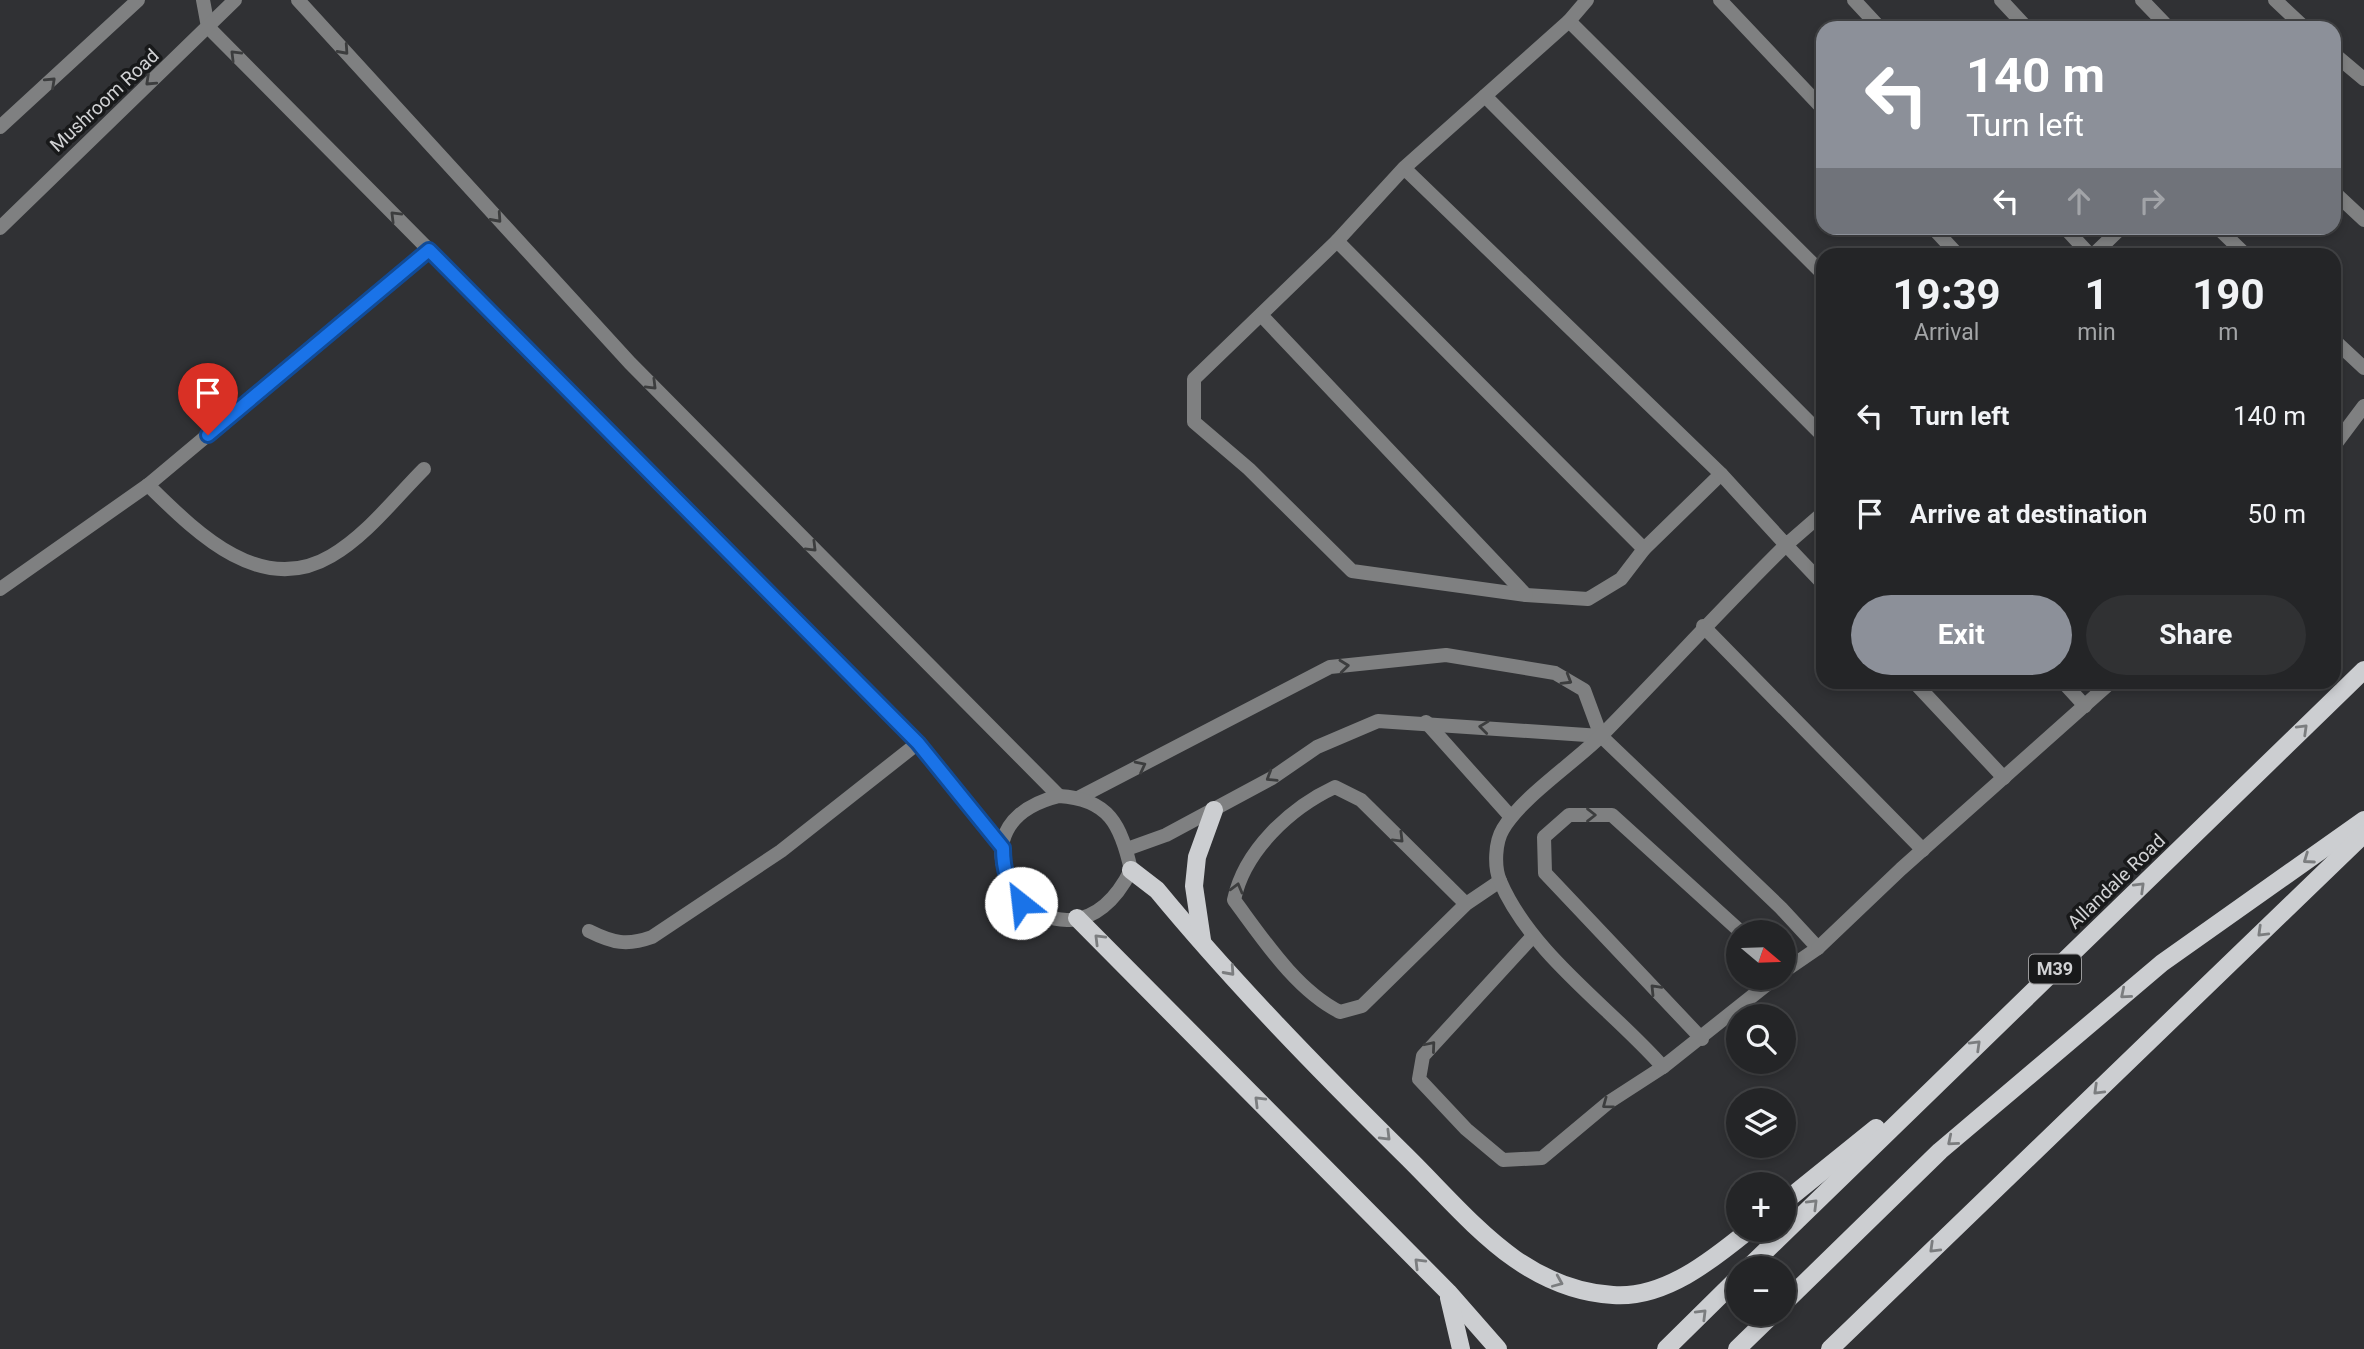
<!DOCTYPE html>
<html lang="en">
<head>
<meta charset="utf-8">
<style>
	:root { --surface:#242527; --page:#303133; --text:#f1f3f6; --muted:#a3a5a7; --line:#414244; --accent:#8c9099 }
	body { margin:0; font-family:Roboto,sans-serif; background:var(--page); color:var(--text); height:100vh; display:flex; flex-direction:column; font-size:26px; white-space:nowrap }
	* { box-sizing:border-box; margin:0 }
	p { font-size:23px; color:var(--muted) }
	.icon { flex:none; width:38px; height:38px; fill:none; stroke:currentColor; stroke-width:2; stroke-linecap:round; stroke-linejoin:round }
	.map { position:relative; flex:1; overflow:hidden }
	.panel { position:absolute; left:1816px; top:248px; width:525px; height:441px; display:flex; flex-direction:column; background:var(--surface); border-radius:21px; box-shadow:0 4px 10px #0003,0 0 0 2px var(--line) }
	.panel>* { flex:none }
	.banner { position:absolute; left:1816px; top:21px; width:525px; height:214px; border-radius:21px; box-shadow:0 4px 10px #0003,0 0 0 2px var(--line); background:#8c9099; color:#fff; overflow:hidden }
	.needle { width:46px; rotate:109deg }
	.buttons { position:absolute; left:1726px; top:920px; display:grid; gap:14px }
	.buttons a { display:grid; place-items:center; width:70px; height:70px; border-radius:50%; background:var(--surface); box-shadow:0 4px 10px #0003,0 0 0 2px var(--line); font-size:35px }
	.pin { position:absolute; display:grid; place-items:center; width:60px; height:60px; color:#fff; margin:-72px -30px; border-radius:50% 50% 50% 0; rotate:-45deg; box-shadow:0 0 7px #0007 }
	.pin .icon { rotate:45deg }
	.me { position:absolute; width:77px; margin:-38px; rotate:331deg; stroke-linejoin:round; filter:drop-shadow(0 0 5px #0008) }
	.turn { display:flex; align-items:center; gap:24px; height:147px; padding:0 35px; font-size:32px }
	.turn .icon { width:91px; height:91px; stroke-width:2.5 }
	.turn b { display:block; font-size:49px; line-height:60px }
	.lanes { display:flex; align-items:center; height:66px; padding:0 35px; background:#0003; justify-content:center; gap:35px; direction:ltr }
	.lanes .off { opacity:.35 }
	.eta { display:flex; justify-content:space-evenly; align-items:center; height:119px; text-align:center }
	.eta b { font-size:42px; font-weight:700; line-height:49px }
	.button { display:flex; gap:14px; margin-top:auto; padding:14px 35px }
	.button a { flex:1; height:80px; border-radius:42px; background:var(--accent); color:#fff; font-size:28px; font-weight:700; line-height:80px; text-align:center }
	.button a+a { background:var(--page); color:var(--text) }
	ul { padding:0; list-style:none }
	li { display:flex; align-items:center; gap:21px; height:98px; padding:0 35px }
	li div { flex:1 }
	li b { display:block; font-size:26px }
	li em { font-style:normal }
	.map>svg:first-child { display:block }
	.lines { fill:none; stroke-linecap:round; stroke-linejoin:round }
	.service { stroke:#7f8081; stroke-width:14 }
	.minor { stroke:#7f8081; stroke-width:14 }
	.primary { stroke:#ccced1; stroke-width:18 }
	.oneway { stroke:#3c3d3e }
	.oneway2 { stroke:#7b7d7f }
	.route-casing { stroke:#114b97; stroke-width:18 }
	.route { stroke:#1a73e8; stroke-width:12 }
	.labels { text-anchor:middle; stroke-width:7; stroke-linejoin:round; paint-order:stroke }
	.shield { fill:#18191a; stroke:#9a9a9c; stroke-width:2 }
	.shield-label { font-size:18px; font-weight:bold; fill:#d1d2d4 }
	.street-label { font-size:19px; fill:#d1d2d4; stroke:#18191a }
</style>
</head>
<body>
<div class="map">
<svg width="2364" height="1349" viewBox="0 0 2364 1349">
	<rect width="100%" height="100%" fill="#303134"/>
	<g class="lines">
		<g class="service">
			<path d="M1720,0l104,110"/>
			<path d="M1854,0l26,28"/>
			<path d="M2001,0l26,28"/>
			<path d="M2142,0l27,28"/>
			<path d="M2275,0l30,28"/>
			<path d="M1569,21l255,254"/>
			<path d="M2334,54l30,25"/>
			<path d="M1485,96l339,341"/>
			<path d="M1404,168l317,306 -77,75 -23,30 -33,20 -62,-4 -174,-24 -103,-102 -55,-47v-43l143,-138 67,-73 165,-147 18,-21"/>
			<path d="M2334,192l30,28"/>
			<path d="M1933,228l26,28"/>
			<path d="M2065,228l26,28"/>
			<path d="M2218,228l29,28"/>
			<path d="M1337,241l307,308"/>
			<path d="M2092,256l29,-28"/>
			<path d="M1262,316l264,279"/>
			<path d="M2334,340l30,28"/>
			<path d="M2334,446l30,-40"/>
			<path d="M1721,474l65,71 38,-33"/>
			<path d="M148,485c47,46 112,113 183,71 35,-20 64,-58 93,-87"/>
			<path d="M0,589l148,-104 281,-235"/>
			<path d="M1703,626l220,224"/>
			<path d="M1914,682l90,96"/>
			<path d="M2063,682l22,24"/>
			<path d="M1426,722l85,95"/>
			<path d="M1080,797l250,-130 116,-12 109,18 29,17 17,46 180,172 37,40 -35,24"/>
			<path d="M1127,849l39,-14 106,-57 45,-31 61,-26 223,15"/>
			<path d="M1466,904l-105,-104 -26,-13c-45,21 -91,64 -101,113 29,39 62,90 106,112l22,-6 104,-102 34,-23"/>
			<path d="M589,931c24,12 38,15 63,6l129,-86 137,-108"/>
			<path d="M1533,936l-110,120 -4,23 47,50 37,31 39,-2 67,-56 54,-35"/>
			<path d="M1818,948l83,-79 210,-187"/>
			<path d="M1775,978l-112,89c-52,-59 -132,-113 -163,-186 -6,-14 -5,-39 3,-52 19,-32 71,-66 99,-94 62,-63 121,-128 184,-190l38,40"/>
			<path d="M1702,1039l-157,-166 -1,-36 25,-22h43l130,118"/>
		</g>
		<g class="minor">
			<path d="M203,0l5,27 710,716 85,105"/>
			<path d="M298,0l332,363 429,433"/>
			<path d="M0,127l138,-127"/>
			<path d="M0,228l235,-228"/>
			<path d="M1059,796c50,3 62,29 72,74 -67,134 -209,-40 -72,-74z"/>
		</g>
		<g class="primary">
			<path d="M1131,870l26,20c76,92 161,179 246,263 36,35 71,77 112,106 29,20 62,34 98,36 51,4 99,-35 136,-65"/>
			<path d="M1077,918l371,374 50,57"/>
			<path d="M1202,940l-8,-54 3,-29 17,-47"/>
			<path d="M1783,1203l93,-75"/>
			<path d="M1747,1269l617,-599"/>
			<path d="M1449,1298l12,51"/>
			<path d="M1783,1304l157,-153 222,-188 202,-143"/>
			<path d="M1666,1349l72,-71"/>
			<path d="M1737,1349l36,-35"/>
			<path d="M1830,1349l534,-515"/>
		</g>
	</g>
	<defs><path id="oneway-chevron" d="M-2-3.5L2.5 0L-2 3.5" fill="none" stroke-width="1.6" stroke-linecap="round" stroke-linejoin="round" transform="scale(1.75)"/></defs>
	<g class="oneway">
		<use href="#oneway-chevron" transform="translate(344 50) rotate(48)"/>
		<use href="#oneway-chevron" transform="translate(235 55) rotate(-135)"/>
		<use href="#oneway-chevron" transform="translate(150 81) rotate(137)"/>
		<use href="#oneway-chevron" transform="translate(51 82) rotate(-43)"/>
		<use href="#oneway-chevron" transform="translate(395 216) rotate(-135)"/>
		<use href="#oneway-chevron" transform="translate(497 218) rotate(48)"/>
		<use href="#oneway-chevron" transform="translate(652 385) rotate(45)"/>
		<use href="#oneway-chevron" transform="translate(812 547) rotate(45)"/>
		<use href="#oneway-chevron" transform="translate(1344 666) rotate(-6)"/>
		<use href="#oneway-chevron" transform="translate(1567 680) rotate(31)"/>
		<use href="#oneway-chevron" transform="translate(1484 727) rotate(-173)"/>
		<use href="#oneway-chevron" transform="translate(1141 766) rotate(-27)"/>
		<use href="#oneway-chevron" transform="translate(1271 777) rotate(148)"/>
		<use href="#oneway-chevron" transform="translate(1591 815)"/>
		<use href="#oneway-chevron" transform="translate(1399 838) rotate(45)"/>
		<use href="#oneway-chevron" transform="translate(1237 888) rotate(-75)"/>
		<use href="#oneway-chevron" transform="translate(1655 989) rotate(-134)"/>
		<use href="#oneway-chevron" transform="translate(1431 1046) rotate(-50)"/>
		<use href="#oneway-chevron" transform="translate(1607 1104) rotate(143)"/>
	</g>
	<g class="oneway2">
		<use href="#oneway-chevron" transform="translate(2303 729) rotate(-44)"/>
		<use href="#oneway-chevron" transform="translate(2308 859) rotate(145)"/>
		<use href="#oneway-chevron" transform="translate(2140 887) rotate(-44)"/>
		<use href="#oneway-chevron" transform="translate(2262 932) rotate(136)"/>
		<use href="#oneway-chevron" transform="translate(1099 939) rotate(-135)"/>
		<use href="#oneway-chevron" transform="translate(1230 971) rotate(48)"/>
		<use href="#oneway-chevron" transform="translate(2125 994) rotate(140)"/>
		<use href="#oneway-chevron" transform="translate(1976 1045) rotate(-44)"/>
		<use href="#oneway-chevron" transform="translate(2098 1090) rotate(136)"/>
		<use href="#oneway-chevron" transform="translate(1259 1101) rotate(-135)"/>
		<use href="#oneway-chevron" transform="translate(1386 1136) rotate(45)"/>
		<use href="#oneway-chevron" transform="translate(1952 1141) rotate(140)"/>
		<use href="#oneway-chevron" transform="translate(1813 1204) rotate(-45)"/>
		<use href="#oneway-chevron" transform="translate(1934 1248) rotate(136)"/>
		<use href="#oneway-chevron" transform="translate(1419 1263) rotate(-135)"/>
		<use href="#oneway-chevron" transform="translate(1558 1282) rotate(23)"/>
		<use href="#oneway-chevron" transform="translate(1702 1314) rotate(-45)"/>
	</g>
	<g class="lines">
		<defs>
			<path id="route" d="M208,435l221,-185 489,493 85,105c0,22 5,37 18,55"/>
		</defs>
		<use href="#route" class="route-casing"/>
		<use href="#route" class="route"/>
	</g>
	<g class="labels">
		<rect class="shield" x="2029" y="954.5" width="52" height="29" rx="5"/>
		<g class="shield-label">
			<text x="2055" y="975">M39</text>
		</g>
		<g class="street-label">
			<text transform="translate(104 100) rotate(-43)" y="7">Mushroom Road</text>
			<text transform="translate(2116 881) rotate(-44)" y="7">Allandale Road</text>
		</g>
	</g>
</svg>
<div class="buttons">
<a><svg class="needle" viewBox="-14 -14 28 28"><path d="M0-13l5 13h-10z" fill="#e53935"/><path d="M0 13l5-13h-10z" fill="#a3a5a7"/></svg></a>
<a><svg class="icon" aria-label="search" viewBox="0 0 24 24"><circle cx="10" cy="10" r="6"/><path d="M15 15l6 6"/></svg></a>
<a><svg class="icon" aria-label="layers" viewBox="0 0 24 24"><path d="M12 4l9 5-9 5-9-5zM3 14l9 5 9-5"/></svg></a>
<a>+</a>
<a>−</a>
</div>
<div class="pin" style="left:208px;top:435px;background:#d93025"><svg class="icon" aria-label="arrive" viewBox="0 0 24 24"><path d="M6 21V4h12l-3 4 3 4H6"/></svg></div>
<svg class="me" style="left:1021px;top:903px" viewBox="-20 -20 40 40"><circle r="19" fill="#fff"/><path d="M0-13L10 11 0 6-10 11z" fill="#1a73e8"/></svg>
<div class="banner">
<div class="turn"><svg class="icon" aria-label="left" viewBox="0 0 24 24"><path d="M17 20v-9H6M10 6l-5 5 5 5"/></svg><div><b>140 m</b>Turn left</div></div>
<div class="lanes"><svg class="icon" aria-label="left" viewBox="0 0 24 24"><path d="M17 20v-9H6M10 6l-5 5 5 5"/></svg><svg class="icon off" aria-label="ahead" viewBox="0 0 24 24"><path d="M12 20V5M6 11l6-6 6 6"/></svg><svg class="icon off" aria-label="right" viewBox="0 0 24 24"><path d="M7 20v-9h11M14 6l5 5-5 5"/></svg></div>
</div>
<section class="panel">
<div class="eta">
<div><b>19:39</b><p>Arrival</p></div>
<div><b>1</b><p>min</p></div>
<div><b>190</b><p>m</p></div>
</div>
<ul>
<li><svg class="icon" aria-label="left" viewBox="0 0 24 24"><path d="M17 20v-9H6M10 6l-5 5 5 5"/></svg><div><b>Turn left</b></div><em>140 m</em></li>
<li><svg class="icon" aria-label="arrive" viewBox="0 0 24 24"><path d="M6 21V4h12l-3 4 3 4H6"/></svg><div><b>Arrive at destination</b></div><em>50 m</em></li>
</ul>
<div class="button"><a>Exit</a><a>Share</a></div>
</section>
</div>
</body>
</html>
